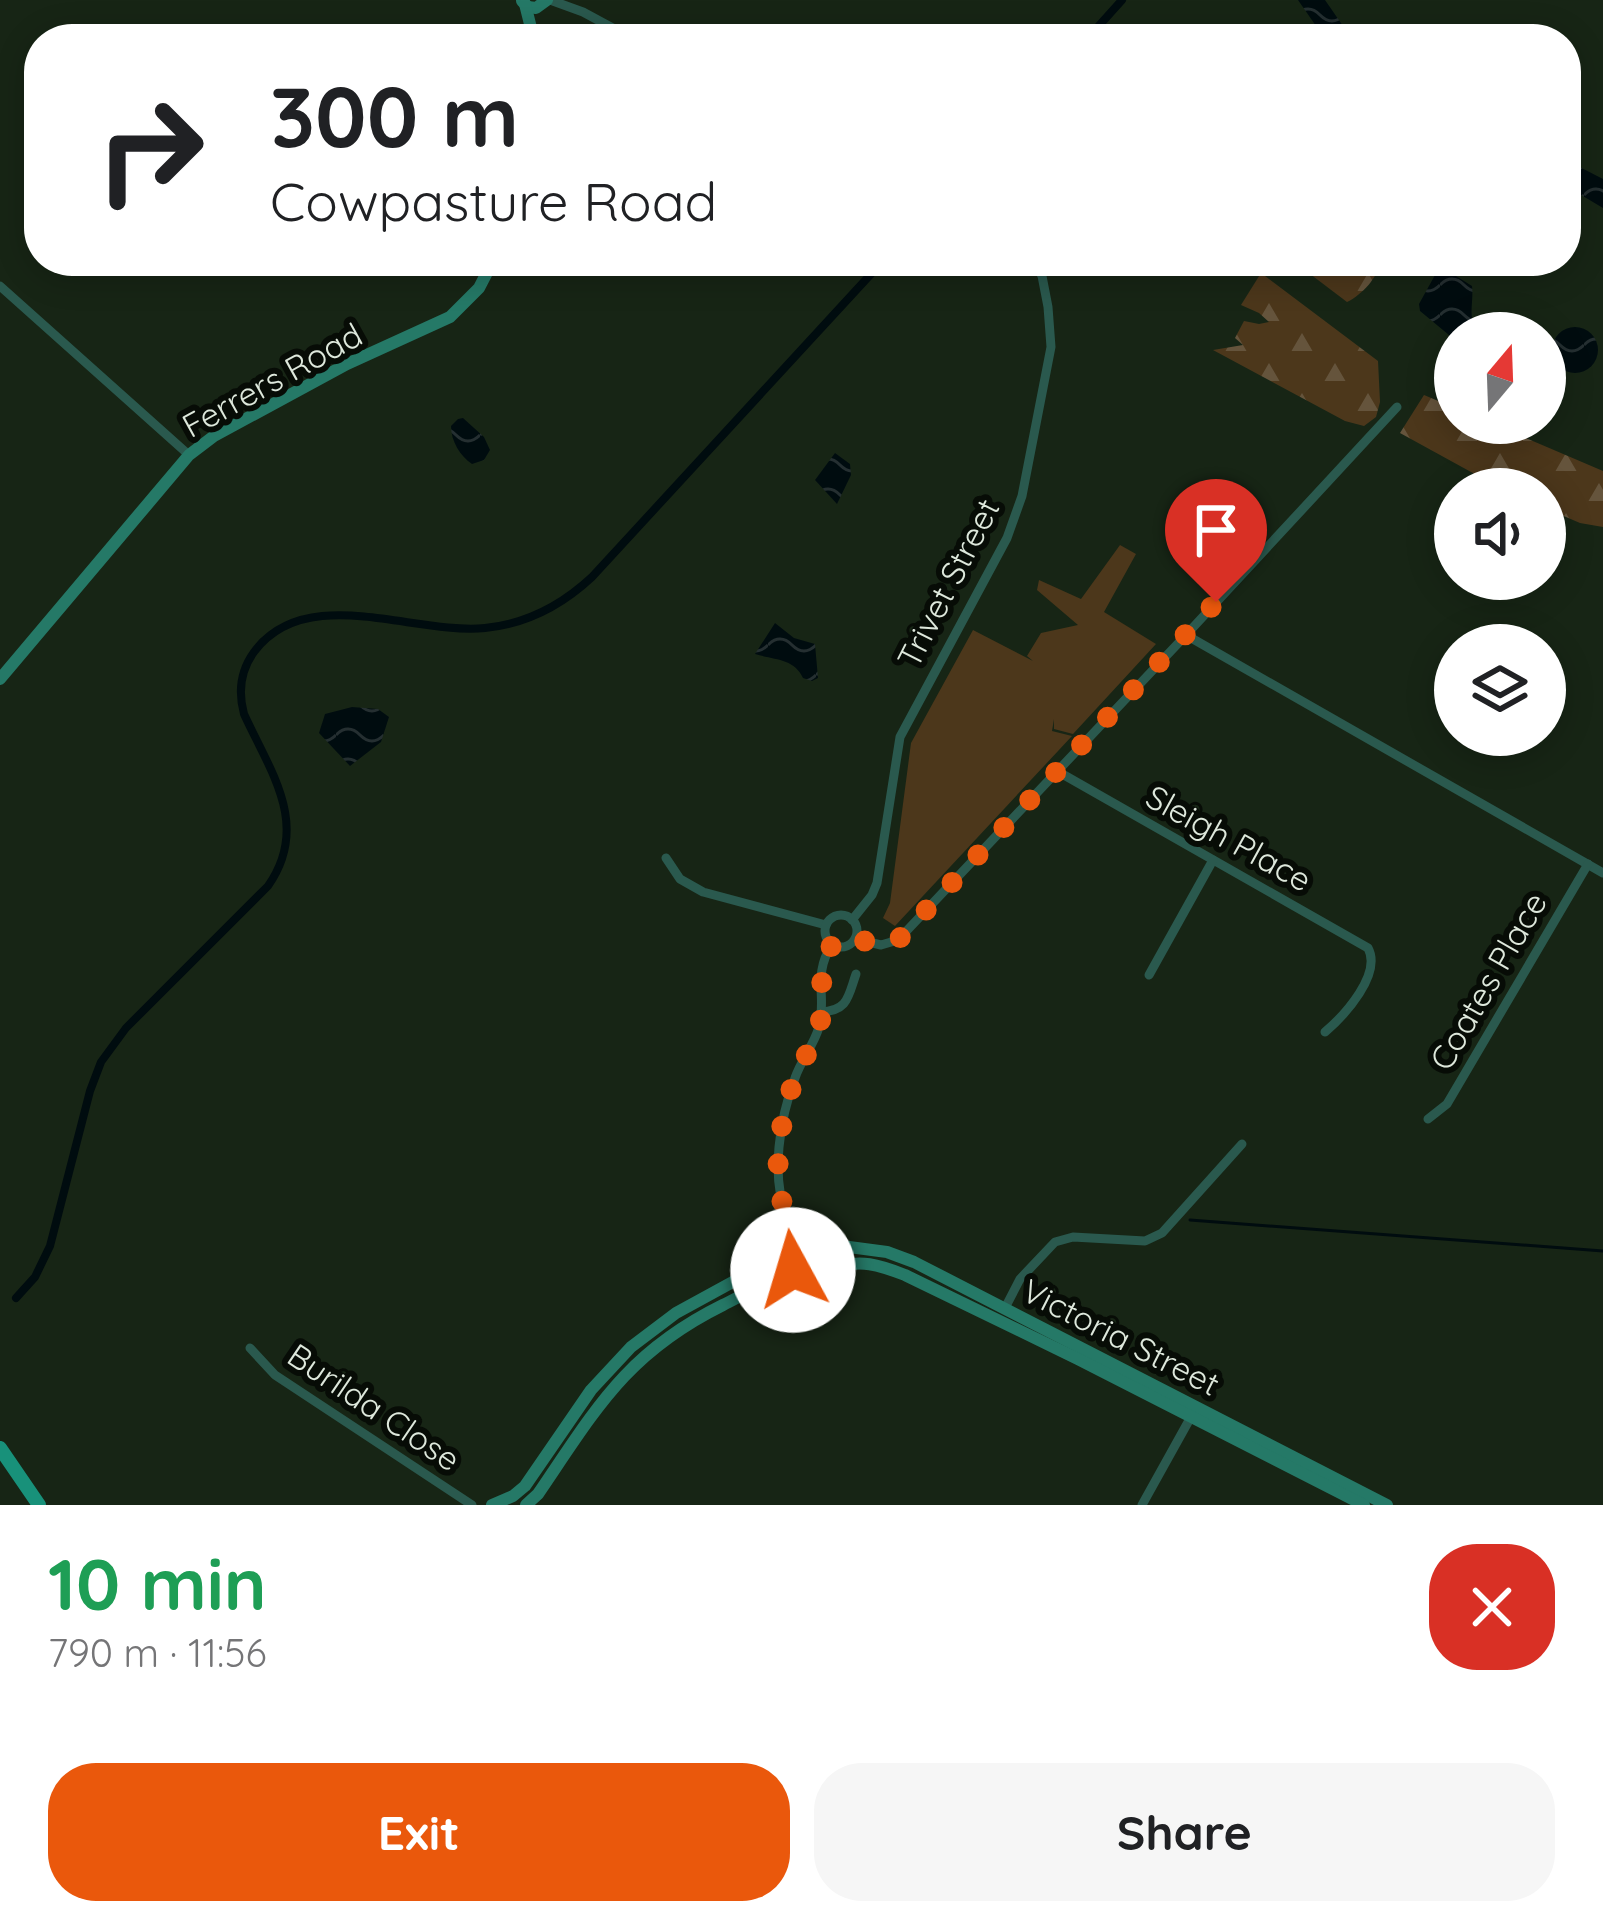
<!DOCTYPE html>
<html lang="en">
<head>
<meta charset="utf-8">
<style>
	:root { --surface:#fff; --page:#f6f6f6; --text:#202124; --muted:#757577; --accent:#ea580c }
	body { margin:0; font-family:Quicksand,sans-serif; background:var(--page); color:var(--text); height:100vh; display:flex; flex-direction:column; font-size:45px; white-space:nowrap }
	* { box-sizing:border-box; margin:0 }
	p { font-size:39px; color:var(--muted) }
	.icon { flex:none; width:66px; height:66px; fill:none; stroke:currentColor; stroke-width:2; stroke-linecap:round; stroke-linejoin:round }
	.map { position:relative; height:1505px; overflow:hidden }
	.panel { display:flex; flex-direction:column; background:var(--surface); flex:1 }
	.panel>* { flex:none }
	.banner { position:absolute; left:24px; top:24px; width:1557px; height:252px; border-radius:48px; box-shadow:0 6px 30px #0003; background:#fff; color:var(--text); overflow:hidden }
	.needle { width:78px; rotate:19deg }
	.controls { position:absolute; left:1434px; top:312px; display:grid; gap:24px }
	.controls a { display:grid; place-items:center; width:132px; height:132px; border-radius:50%; background:var(--surface); box-shadow:0 6px 30px #0003; font-size:60px }
	.pin { position:absolute; display:grid; place-items:center; width:102px; height:102px; color:#fff; margin:-123px -51px; border-radius:50% 50% 50% 0; rotate:-45deg; box-shadow:0 0 12px #0007 }
	.pin .icon { rotate:45deg }
	.me { position:absolute; width:132px; margin:-66px; rotate:354deg; stroke-linejoin:round; filter:drop-shadow(0 0 9px #0008) }
	.turn { display:flex; align-items:center; gap:42px; height:252px; padding:0 48px; font-size:54px }
	.turn .icon { width:156px; height:156px; stroke-width:2.5 }
	.turn b { display:block; font-size:84px; line-height:102px }
	.round { display:grid; place-items:center; flex:none; width:126px; height:126px; border-radius:48px; background:var(--page) }
	.headline { display:flex; align-items:center; justify-content:space-between; height:204px; padding:0 48px }
	h1 { font-size:72px; font-weight:800; line-height:90px; color:#1e9e55 }
	.button { display:flex; gap:24px; margin-top:auto; padding:24px 48px }
	.button a { flex:1; height:138px; border-radius:48px; background:var(--accent); color:#fff; font-size:48px; font-weight:800; line-height:138px; text-align:center }
	.button a+a { background:var(--page); color:var(--text) }
	.map>svg:first-child { display:block }
	.grass { fill:#4c371b }
	.forest { fill:url(#forest-firs) }
	.water { fill:url(#water-waves) }
	.lines { fill:none; stroke-linecap:round; stroke-linejoin:round }
	.stream { stroke:#000c0f; stroke-width:3 }
	.canal { stroke:#000c0f; stroke-width:8 }
	.street { stroke:#2a594e; stroke-width:9 }
	.secondary { stroke:#257967; stroke-width:12 }
	.primary { stroke:#18917a; stroke-width:14 }
	.route { stroke:#ea580c; stroke-width:21; stroke-dasharray:0 37.8 }
	.labels { text-anchor:middle; stroke-width:12; stroke-linejoin:round; paint-order:stroke }
	.street-label { font-size:33px; fill:#dee8dc; stroke:#070c06 }
</style>
</head>
<body>
<div class="map">
<svg width="1603" height="1505" viewBox="0 0 1603 1505">
	<defs>
		<pattern id="forest-firs" width="22" height="20" patternUnits="userSpaceOnUse" patternTransform="scale(3)"><rect width="22" height="20" fill="#4c371b"/><path d="M5 1l3.5 6h-7zM16 11l3.5 6h-7z" fill="#65543c"/></pattern>
		<pattern id="water-waves" width="16" height="10" patternUnits="userSpaceOnUse" patternTransform="scale(3)"><rect width="16" height="10" fill="#000c0f"/><path d="M0 5q4-4 8 0t8 0" fill="none" stroke="#252f31"/></pattern>
	</defs>
	<rect width="100%" height="100%" fill="#172515"/>
	<path class="grass" d="M1120,545l16,9 -32,58 52,32 -83,90 -19,-5v-10l-2,12 20,5 -177,190 -12,-8 7,-15 21,-160 62,-113 60,31 -6,-5 14,-23 37,-8 -41,-35 2,-10 42,19z"/>
	<g class="forest">
		<path d="M1293,261h88c-4,17 -18,33 -34,41z"/>
		<path d="M1261,273l117,88 2,41 -4,15 -12,9 -19,-5 -132,-71 30,-5 -8,-7 9,-17 15,3 10,-2 -10,-9 -18,-8z"/>
		<path d="M1424,395l31,13v15h36l112,48v56l-23,-4 -35,-15v-19h-43l-102,-56z"/>
	</g>
	<g class="water">
		<path d="M1298,0h27l27,39h-27z"/>
		<path d="M1566,160l37,19v29l-37,-22z"/>
		<path d="M1440,266l32,20c2,18 -5,30 6,47h-23v7l-35,-29 -1,-7z"/>
		<circle cx="1575" cy="350" r="23"/>
		<path d="M463,418l21,19 6,13 -6,10 -12,4c-12,-8 -21,-23 -21,-38l7,-7z"/>
		<path d="M835,453l15,11 1,11 -14,29 -22,-24z"/>
		<path d="M775,623l19,15 21,6 3,34 -6,3 -9,-3c-9,-20 -29,-18 -48,-24z"/>
		<path d="M352,707l26,2 11,8 -8,25 -31,24 -31,-33 6,-19z"/>
	</g>
	<g class="lines">
		<path class="stream" d="M1190,1220l413,31"/>
		<g class="canal">
			<path d="M1087,39l35,-39"/>
			<path d="M16,1298l19,-21 15,-31 40,-155 11,-29 25,-34 142,-142c43,-61 2,-115 -24,-172 -6,-22 -3,-44 10,-62 52,-70 159,-17 231,-24 41,-4 77,-23 107,-51l291,-316"/>
		</g>
		<g class="street">
			<path d="M550,0l33,12 50,27"/>
			<path d="M0,286l189,169"/>
			<path d="M1186,635l417,238"/>
			<path d="M1057,771l311,177c14,26 -23,67 -43,84"/>
			<path d="M666,858l14,21 23,13 123,33"/>
			<circle cx="841" cy="931" r="16"/>
			<path d="M852,920l20,-25 5,-12 23,-146 107,-199 15,-42 29,-149 -3,-40 -6,-31 -7,-15"/>
			<path d="M856,939l25,6 17,-5 288,-305 211,-228"/>
			<path d="M1149,975l64,-115"/>
			<path d="M821,1012c27,-1 27,-15 35,-38"/>
			<path d="M1428,1119l19,-15 141,-240"/>
			<path d="M800,1241c-4,-8 -10,-16 -13,-24 -17,-41 -7,-99 8,-139 6,-18 19,-33 24,-51 8,-29 -7,-53 13,-82"/>
			<path d="M1005,1308l15,-29 35,-37 18,-5 72,4 17,-8 80,-89"/>
			<path d="M250,1348l25,27 197,130"/>
			<path d="M1142,1505l50,-90"/>
		</g>
		<g class="secondary">
			<path d="M522,1l6,6 8,1 11,-8"/>
			<path d="M525,4l6,24v11"/>
			<path d="M0,679l189,-224 25,-19 133,-72 103,-47 29,-29 14,-27"/>
			<path d="M492,1505l21,-9 12,-10 66,-96 40,-43 45,-34 64,-35 36,-16 24,-21 14,-3 20,7 53,7 27,10 473,243"/>
			<path d="M526,1505l12,-11c58,-85 88,-141 185,-189 16,-8 33,-18 50,-24 16,-6 32,3 45,-1 5,-2 11,-8 16,-10 23,-13 48,-4 71,5l173,84 286,146"/>
		</g>
		<path class="primary" d="M0,1448l39,57"/>
	</g>
	<g class="lines">
		<path class="route" d="M793,1270l-1,-19 8,-10c-4,-8 -10,-16 -13,-24 -17,-41 -7,-99 8,-139 7,-18 19,-33 24,-51 8,-28 -5,-55 13,-82l11,3 13,-9 25,6 17,-5 318,-338"/>
	</g>
	<g class="labels">
		<g class="street-label">
			<text transform="translate(272 380) rotate(-29)" y="12">Ferrers Road</text>
			<text transform="translate(948 583) rotate(-63)" y="12">Trivet Street</text>
			<text transform="translate(1229 838) rotate(29)" y="12">Sleigh Place</text>
			<text transform="translate(1488 981) rotate(-60)" y="12">Coates Place</text>
			<text transform="translate(1121 1337) rotate(27)" y="12">Victoria Street</text>
			<text transform="translate(374 1407) rotate(34)" y="12">Burilda Close</text>
		</g>
	</g>
</svg>
<div class="controls">
<a><svg class="needle" viewBox="-14 -14 28 28"><path d="M0-13l5 13h-10z" fill="#e53935"/><path d="M0 13l5-13h-10z" fill="#757577"/></svg></a>
<a><svg class="icon" aria-label="sound" viewBox="0 0 24 24"><path d="M4 9h4l5-4v14l-5-4H4zM17 9q2 3 0 6"/></svg></a>
<a><svg class="icon" aria-label="layers" viewBox="0 0 24 24"><path d="M12 4l9 5-9 5-9-5zM3 14l9 5 9-5"/></svg></a>
</div>
<div class="pin" style="left:1216px;top:602px;background:#d93025"><svg class="icon" aria-label="arrive" viewBox="0 0 24 24"><path d="M6 21V4h12l-3 4 3 4H6"/></svg></div>
<svg class="me" style="left:793px;top:1270px" viewBox="-20 -20 40 40"><circle r="19" fill="#fff"/><path d="M0-13L10 11 0 6-10 11z" fill="#ea580c"/></svg>
<div class="banner">
<div class="turn"><svg class="icon" aria-label="right" viewBox="0 0 24 24"><path d="M7 20v-9h11M14 6l5 5-5 5"/></svg><div><b>300 m</b>Cowpasture Road</div></div>
</div>
</div>
<section class="panel">
<div class="headline"><div><h1>10 min</h1><p>790 m · 11:56</p></div><a class="round" style="background:#d93025;color:#fff"><svg class="icon" aria-label="close" viewBox="0 0 24 24"><path d="M6 6l12 12M18 6L6 18"/></svg></a></div>
<div class="button"><a>Exit</a><a>Share</a></div>
</section>
</body>
</html>
